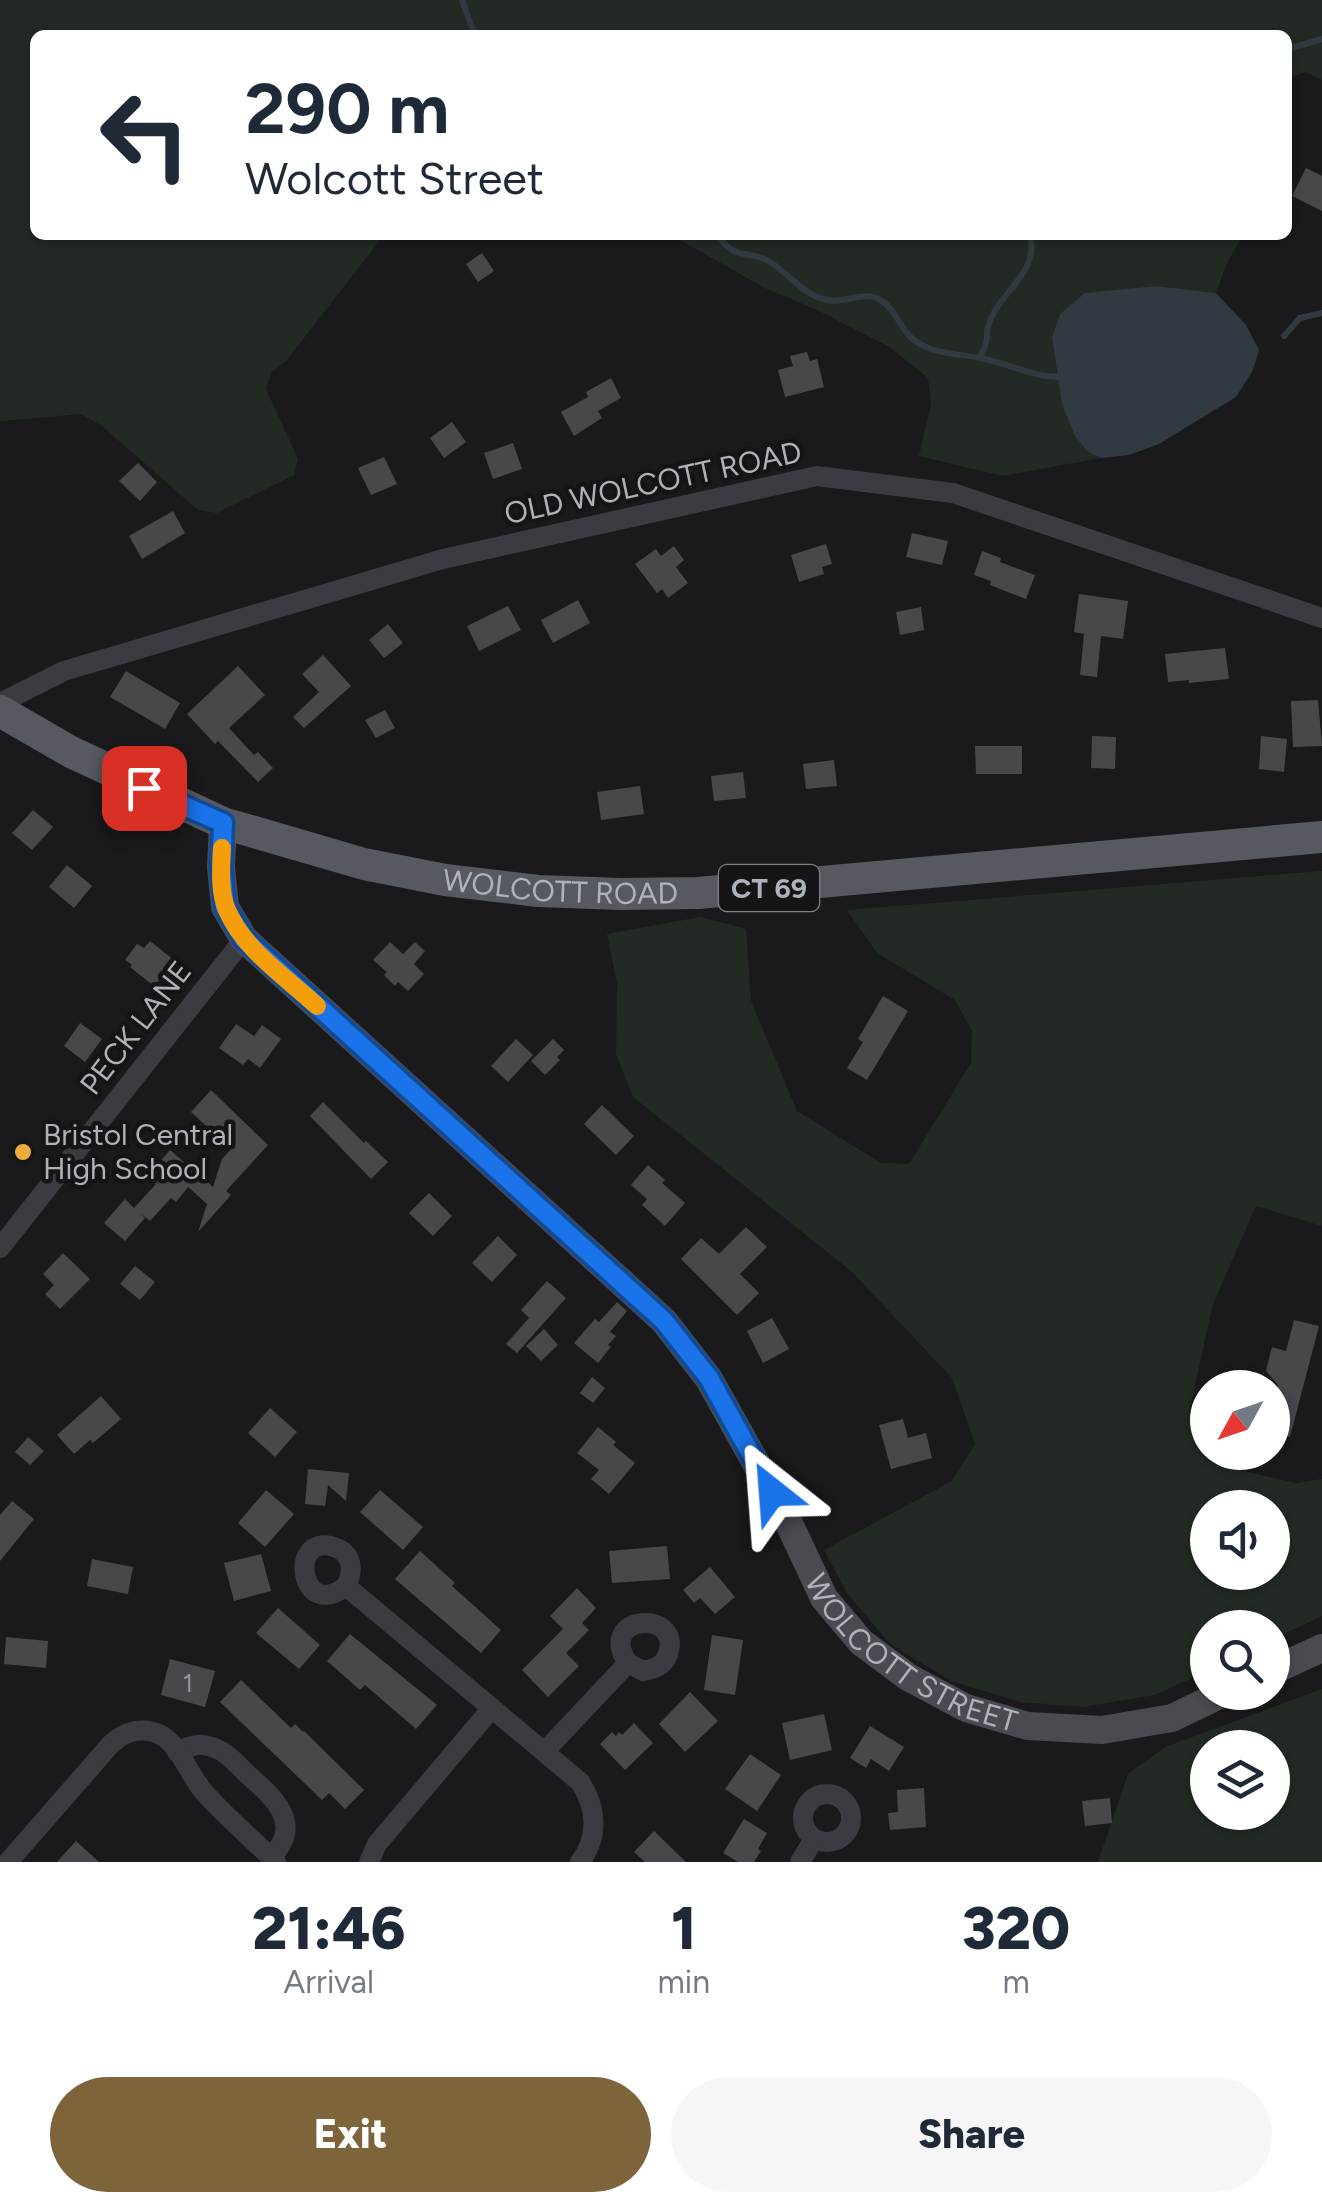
<!DOCTYPE html>
<html lang="en">
<head>
<meta charset="utf-8">
<style>
	:root { --surface:#fff; --page:#f6f6f7; --text:#1f2937; --muted:#747a83; --accent:#7d643a }
	body { margin:0; font-family:Figtree,sans-serif; background:var(--page); color:var(--text); height:100vh; display:flex; flex-direction:column; font-size:38px; white-space:nowrap }
	* { box-sizing:border-box; margin:0 }
	p { font-size:32px; color:var(--muted) }
	.icon { flex:none; width:55px; height:55px; fill:none; stroke:currentColor; stroke-width:2; stroke-linecap:round; stroke-linejoin:round }
	.map { position:relative; height:1862px; overflow:hidden }
	.drawer { display:flex; flex-direction:column; background:var(--surface); flex:1 }
	.drawer>* { flex:none }
	.hud { position:absolute; left:30px; top:30px; width:1262px; height:210px; border-radius:15px; box-shadow:0 2px 8px #0004; background:#fff; color:var(--text); overflow:hidden }
	.needle { width:65px; rotate:230deg }
	.buttons { position:absolute; left:1190px; top:1370px; display:grid; gap:20px }
	.buttons a { display:grid; place-items:center; width:100px; height:100px; border-radius:50%; background:var(--surface); box-shadow:0 2px 8px #0004; font-size:50px }
	.pin { position:absolute; display:grid; place-items:center; width:85px; height:85px; color:#fff; margin:-42px; border-radius:20px; box-shadow:0 5px 15px #0006 }
	.me { position:absolute; width:110px; margin:-55px; rotate:332deg; stroke-linejoin:round; filter:drop-shadow(0 0 8px #0008) }
	.turn { display:flex; align-items:center; gap:35px; height:210px; padding:0 50px; font-size:45px }
	.turn .icon { width:130px; height:130px; stroke-width:2.5 }
	.turn b { display:block; font-size:70px; line-height:85px }
	.eta { display:flex; justify-content:space-evenly; align-items:center; height:170px; text-align:center }
	.eta b { font-size:60px; font-weight:800; line-height:70px }
	.primary-button { display:flex; gap:20px; margin-top:auto; padding:20px 50px }
	.primary-button a { flex:1; height:115px; border-radius:60px; background:var(--accent); color:#fff; font-size:40px; font-weight:800; line-height:115px; text-align:center }
	.primary-button a+a { background:var(--page); color:var(--text) }
	.map>svg:first-child { display:block }
	.green { fill:#222a23; fill-rule:evenodd }
	.water { fill:#303a40 }
	.lines { fill:none; stroke-linecap:round; stroke-linejoin:round }
	.stream { stroke:#303a40; stroke-width:6 }
	.building { fill:#47484c }
	.minor { stroke:#3b3c41; stroke-width:20 }
	.secondary { stroke:#494b51; stroke-width:28 }
	.primary { stroke:#575960; stroke-width:32 }
	.route-casing { stroke:#114b97; stroke-width:25 }
	.route { stroke:#1a73e8; stroke-width:18 }
	.slow { stroke:#f59e0b; stroke-width:18 }
	.poi-dot { fill:#f0ad3e; stroke:#151517; stroke-width:4 }
	.labels { text-anchor:middle; stroke-width:9; stroke-linejoin:round; paint-order:stroke }
	.number-label { font-size:25px; fill:#94989f }
	.shield { fill:#151517; stroke:#7f838a; stroke-width:2.5 }
	.shield-label { font-size:28px; font-weight:bold; fill:#adb2bb }
	.street-label { font-size:30px; fill:#adb2bb; stroke:#151517 }
	.poi-label { font-size:30px; fill:#adb2bb; stroke:#151517; text-anchor:start }
</style>
</head>
<body>
<div class="map">
<svg width="1322" height="1862" viewBox="0 0 1322 1862">
	<rect width="100%" height="100%" fill="#1a1a1c"/>
	<g class="green">
		<path d="M0,0h1322v80l-17,-8 -17,7v-44h-1253v200h349l-97,125 -15,12 -6,17 32,70 -4,16 -77,38 -19,-3 -96,-84 -21,-12 -81,7z"/>
		<path d="M671,235h572l-16,28 -11,30 -59,-7 -105,52c6,37 12,102 49,120l-98,18 -84,-20 12,-52 -3,-26 -40,-32 -71,-36 -52,-22z"/>
		<path d="M1322,871v355l-66,-20 -43,98 -24,108 18,29 1,11 7,1 8,13 73,17 26,-4v137l-49,23 -1,-11h-64l-1,43 -52,24 -72,12 -63,-5 -69,-21 -61,-37 -43,-51 -23,-43 128,-69 23,-37 -23,-66 -101,-107 -218,-174 -17,-43 1,-70 -10,-50 93,-17 46,12 5,72 46,110 84,52 28,1 62,-101 1,-32 -17,-31 -78,-47 -30,-43zM1208,1508h64v64h-64z"/>
		<path d="M1322,1689v173h-224l30,-88 37,-27zM1208,1748h64v64h-64z"/>
	</g>
	<path class="water" d="M1157,286l59,7 30,32 13,25 -6,20 -17,27 -77,47 -30,11 -28,3 -13,-6 -13,-16 -13,-32 -10,-66 8,-24 25,-21z"/>
	<g class="lines">
		<g class="stream">
			<path d="M462,0l9,25 6,10"/>
			<path d="M1288,49l34,-10"/>
			<path d="M718,235c16,27 32,14 52,27 19,12 34,34 57,38 18,4 37,-10 53,0 17,9 19,29 34,40 20,15 43,13 66,18 28,5 54,20 82,19"/>
			<path d="M1284,336l16,-18 22,-5"/>
			<path d="M980,357c2,-5 5,-9 6,-14 2,-6 0,-11 2,-16 9,-35 52,-52 42,-92"/>
		</g>
	</g>
	<g class="building">
		<path d="M1306,168l16,8v35l-30,-15z"/>
		<path d="M482,253l12,18 -16,11 -12,-18z"/>
		<path d="M807,352l3,9 7,-2 7,28 -39,10 -7,-27 15,-4 -3,-10z"/>
		<path d="M611,378l10,20 -23,13 4,7 -28,18 -13,-24 27,-15 -2,-5z"/>
		<path d="M452,422l14,20 -22,16 -14,-20z"/>
		<path d="M513,443l9,26 -29,10 -9,-26z"/>
		<path d="M384,457l13,27 -26,11 -13,-27z"/>
		<path d="M138,463l19,19 -17,19 -21,-20z"/>
		<path d="M173,511l12,22 -43,26 -13,-23z"/>
		<path d="M912,533l36,8 -6,24 -36,-8z"/>
		<path d="M826,544l6,20 -10,3 2,7 -25,8 -8,-27z"/>
		<path d="M674,546l10,14 -8,7 12,16 -20,15 -6,-9 -5,4 -22,-29 21,-15 5,7z"/>
		<path d="M982,551l19,7 -1,4 35,13 -9,24 -36,-14 1,-4 -17,-6z"/>
		<path d="M1079,594l49,7 -5,38 -22,-3 -4,41 -17,-2 4,-41 -10,-2z"/>
		<path d="M578,600l12,23 -37,20 -12,-23z"/>
		<path d="M508,606l13,24 -42,21 -12,-25z"/>
		<path d="M921,607l3,23 -24,5 -4,-23z"/>
		<path d="M388,624l15,19 -19,15 -15,-18z"/>
		<path d="M1225,648l4,31 -40,4v-3l-21,2 -3,-28z"/>
		<path d="M323,655l28,31 -47,42 -11,-11 26,-25 -17,-18z"/>
		<path d="M238,666l27,29 -36,33 25,27 4,-3 15,16 -15,14 -40,-41 -3,3 -28,-30z"/>
		<path d="M126,671l54,32 -15,26 -55,-32z"/>
		<path d="M1318,700l4,46 -29,1 -2,-46z"/>
		<path d="M385,710l10,18 -19,10 -11,-18z"/>
		<path d="M1092,736l24,1 -1,32 -24,-1z"/>
		<path d="M1261,736l26,3 -3,33 -25,-3z"/>
		<path d="M975,746h47v28h-46z"/>
		<path d="M834,760l3,26 -31,3 -3,-25z"/>
		<path d="M743,772l3,26 -32,3 -3,-25z"/>
		<path d="M640,786l4,28 -43,6 -4,-28z"/>
		<path d="M33,810l20,17 -21,23 -20,-17z"/>
		<path d="M67,865l25,21 -18,22 -25,-21z"/>
		<path d="M150,941l24,19 -20,26 -24,-19 2,-2 -7,-5 12,-16 7,4z"/>
		<path d="M390,942l13,12 12,-12 10,9 -11,13 10,10 -16,17 -10,-9 -3,4 -11,-11 3,-3 -14,-12z"/>
		<path d="M883,996l25,15 -41,69 -20,-12 16,-26 -5,-3z"/>
		<path d="M80,1023l22,16 -17,23 -21,-16z"/>
		<path d="M236,1024l18,12 8,-11 19,14 -21,29 -12,-9 -5,6 -24,-17z"/>
		<path d="M516,1039l17,16 -25,27 -17,-16z"/>
		<path d="M553,1039l11,11 -7,7 3,3 -15,15 -14,-14z"/>
		<path d="M211,1090l57,55 -42,46 5,4 -33,37 9,-28 -19,-17 -12,15 -5,-4 -21,23 -10,-8 5,5 -20,23 -21,-18 21,-24 9,9 22,-24 -9,-7 23,-27 43,37 9,-28 9,-10 -40,-37z"/>
		<path d="M323,1102l41,41 2,-2 22,21 -17,17 -61,-63z"/>
		<path d="M602,1105l32,31 -18,19 -32,-31z"/>
		<path d="M648,1165l17,15 -3,3 23,20 -20,23 -23,-21 5,-6 -16,-14z"/>
		<path d="M429,1193l23,23 -19,20 -24,-23z"/>
		<path d="M746,1227l21,20 -27,27 19,19 -22,22 -56,-56 20,-21 18,16z"/>
		<path d="M498,1236l19,19 -25,27 -20,-19z"/>
		<path d="M63,1253l27,26 -30,30 -15,-15 9,-9 -11,-11z"/>
		<path d="M135,1266l20,16 -15,18 -20,-16z"/>
		<path d="M547,1281l19,17 -49,55 -11,-9 23,-26 -8,-8z"/>
		<path d="M617,1302l10,9 -17,21 6,4 -8,9 3,2 -13,16 -24,-20 21,-24 4,3z"/>
		<path d="M772,1318l17,31 -26,14 -16,-32z"/>
		<path d="M1294,1320l25,6 -29,111 -18,-4v-28l6,-20 -12,-14 6,-24 14,4z"/>
		<path d="M544,1329l14,16 -17,16 -15,-15z"/>
		<path d="M592,1377l13,11 -12,15 -13,-10z"/>
		<path d="M101,1396l20,23 -28,24 -3,-3 -16,14 -17,-19z"/>
		<path d="M270,1408l27,24 -22,25 -27,-24z"/>
		<path d="M903,1419l5,19 18,-5 6,25 -41,11 -12,-44z"/>
		<path d="M598,1427l18,15 -3,3 22,18 -26,31 -18,-15 8,-9 -22,-17z"/>
		<path d="M28,1437l16,14 -14,14 -15,-13z"/>
		<path d="M308,1469l41,4 -3,28 -18,-16 -3,21 -20,-2z"/>
		<path d="M266,1490l28,24 -29,33 -27,-24z"/>
		<path d="M380,1490l43,37 -20,23 -43,-38z"/>
		<path d="M12,1501l22,18 -34,42v-46z"/>
		<path d="M667,1546l3,33 -58,4 -3,-32z"/>
		<path d="M420,1551l35,32 -3,3 49,44 -20,23 -86,-74z"/>
		<path d="M261,1554l10,37 -37,10 -10,-38z"/>
		<path d="M92,1559l41,8 -5,27 -41,-8z"/>
		<path d="M710,1567l25,30 -20,17 -15,-16 -6,5 -11,-13z"/>
		<path d="M577,1588l19,20 -14,15 7,7 -23,23 13,13 -31,31 -26,-27 41,-41 -13,-13z"/>
		<path d="M278,1608l42,37 -21,24 -43,-36z"/>
		<path d="M350,1634l87,71 -21,24 -51,-44 -5,5 -33,-29z"/>
		<path d="M712,1635l31,5 -8,55 -31,-5z"/>
		<path d="M6,1637l42,4 -2,27 -42,-4z"/>
		<path d="M170,1659l45,12 -10,36 -44,-12z"/>
		<path d="M241,1680l50,48 4,-4 8,8 1,-1 60,59 -19,19 -16,-16 -7,7 -102,-98z"/>
		<path d="M690,1692l28,29 -33,31 -26,-28z"/>
		<path d="M824,1714l8,36 -42,10 -8,-37z"/>
		<path d="M634,1723l19,20 -28,27 -25,-26 12,-12 4,4 3,-4 3,3z"/>
		<path d="M870,1726l34,21 -15,24 -18,-12 -5,9 -16,-10z"/>
		<path d="M750,1754l31,21 -24,36 -32,-22z"/>
		<path d="M924,1788l2,39 -36,3 -2,-17 10,-1 -1,-22z"/>
		<path d="M1110,1798l2,25 -27,3 -3,-25z"/>
		<path d="M744,1819l23,14 -9,16 3,2 -7,11h-16l-15,-9z"/>
		<path d="M654,1831l32,31h-41l-11,-10z"/>
		<path d="M76,1841l23,21h-42z"/>
	</g>
	<g class="lines">
		<g class="minor">
			<path d="M0,703l64,-32 379,-112 374,-83 136,17 369,125"/>
			<path d="M0,1248l244,-309"/>
			<path d="M346,1586c-46,37 -59,-54 -12,-39 19,6 20,24 12,39l234,196c17,26 19,55 0,80"/>
			<path d="M177,1752c10,-5 20,-9 31,-6 16,3 27,16 38,27 26,23 59,50 25,84"/>
			<path d="M544,1752l84,-89 15,8c11,-2 21,-5 25,-17 15,-46 -73,-39 -40,9"/>
			<circle cx="827" cy="1818" r="24"/>
			<path d="M8,1862l103,-118c14,-13 32,-18 50,-9 19,11 28,39 42,56 22,25 49,48 73,71"/>
			<path d="M369,1862l8,-18 115,-136"/>
			<path d="M800,1862l14,-23"/>
		</g>
		<g class="secondary">
			<path id="s1" d="M223,823l-2,44 4,40 19,32 420,382 45,58 77,138 38,81 37,44 47,35 58,31 62,18 74,4 70,-12 54,-26"/>
			<path d="M1272,1671l50,-23"/>
		</g>
		<path class="primary" id="s2" d="M0,711l71,41 152,71 141,41 81,16 93,11 83,3 77,-1 624,-56"/>
	</g>
	<g class="lines">
		<defs>
			<path id="route" d="M144,788l79,35 -2,45 4,39 19,32 420,382 45,57 63,114"/>
		</defs>
		<use href="#route" class="route-casing"/>
		<use href="#route" class="route"/>
		<path class="slow" d="M222,848c-1,19 -3,44 5,62 17,40 59,67 90,96"/>
	</g>
	<circle class="poi-dot" cx="23" cy="1152" r="10"/>
	<g class="labels">
		<g class="number-label">
			<text x="188" y="1692">1</text>
		</g>
		<rect class="shield" x="719" y="865" width="100" height="46" rx="8"/>
		<g class="shield-label">
			<text x="769" y="898">CT 69</text>
		</g>
		<g class="street-label">
			<text transform="translate(653 483) rotate(-12)" y="10">OLD WOLCOTT ROAD</text>
			<text dy="10" stroke="none"><textPath href="#s2" startOffset="595">WOLCOTT ROAD</textPath></text>
			<text transform="translate(136 1028) rotate(-52)" y="10">PECK LANE</text>
			<text dy="10" stroke="none"><textPath href="#s1" startOffset="1115">WOLCOTT STREET</textPath></text>
		</g>
		<g class="poi-label">
			<text x="43" y="1145">Bristol Central<tspan x="43" dy="34">High School</tspan></text>
		</g>
	</g>
</svg>
<div class="buttons">
<a><svg class="needle" viewBox="-14 -14 28 28"><path d="M0-13l5 13h-10z" fill="#e53935"/><path d="M0 13l5-13h-10z" fill="#747a83"/></svg></a>
<a><svg class="icon" aria-label="sound" viewBox="0 0 24 24"><path d="M4 9h4l5-4v14l-5-4H4zM17 9q2 3 0 6"/></svg></a>
<a><svg class="icon" aria-label="search" viewBox="0 0 24 24"><circle cx="10" cy="10" r="6"/><path d="M15 15l6 6"/></svg></a>
<a><svg class="icon" aria-label="layers" viewBox="0 0 24 24"><path d="M12 4l9 5-9 5-9-5zM3 14l9 5 9-5"/></svg></a>
</div>
<div class="pin" style="left:144px;top:788px;background:#d93025"><svg class="icon" aria-label="arrive" viewBox="0 0 24 24"><path d="M6 21V4h12l-3 4 3 4H6"/></svg></div>
<svg class="me" style="left:772px;top:1492px" viewBox="-20 -20 40 40"><path d="M0-17L14 15 0 8-14 15z" fill="#1a73e8" stroke="#fff" stroke-width="4"/></svg>
<div class="hud">
<div class="turn"><svg class="icon" aria-label="left" viewBox="0 0 24 24"><path d="M17 20v-9H6M10 6l-5 5 5 5"/></svg><div><b>290 m</b>Wolcott Street</div></div>
</div>
</div>
<section class="drawer">
<div class="eta">
<div><b>21:46</b><p>Arrival</p></div>
<div><b>1</b><p>min</p></div>
<div><b>320</b><p>m</p></div>
</div>
<div class="primary-button"><a>Exit</a><a>Share</a></div>
</section>
</body>
</html>
